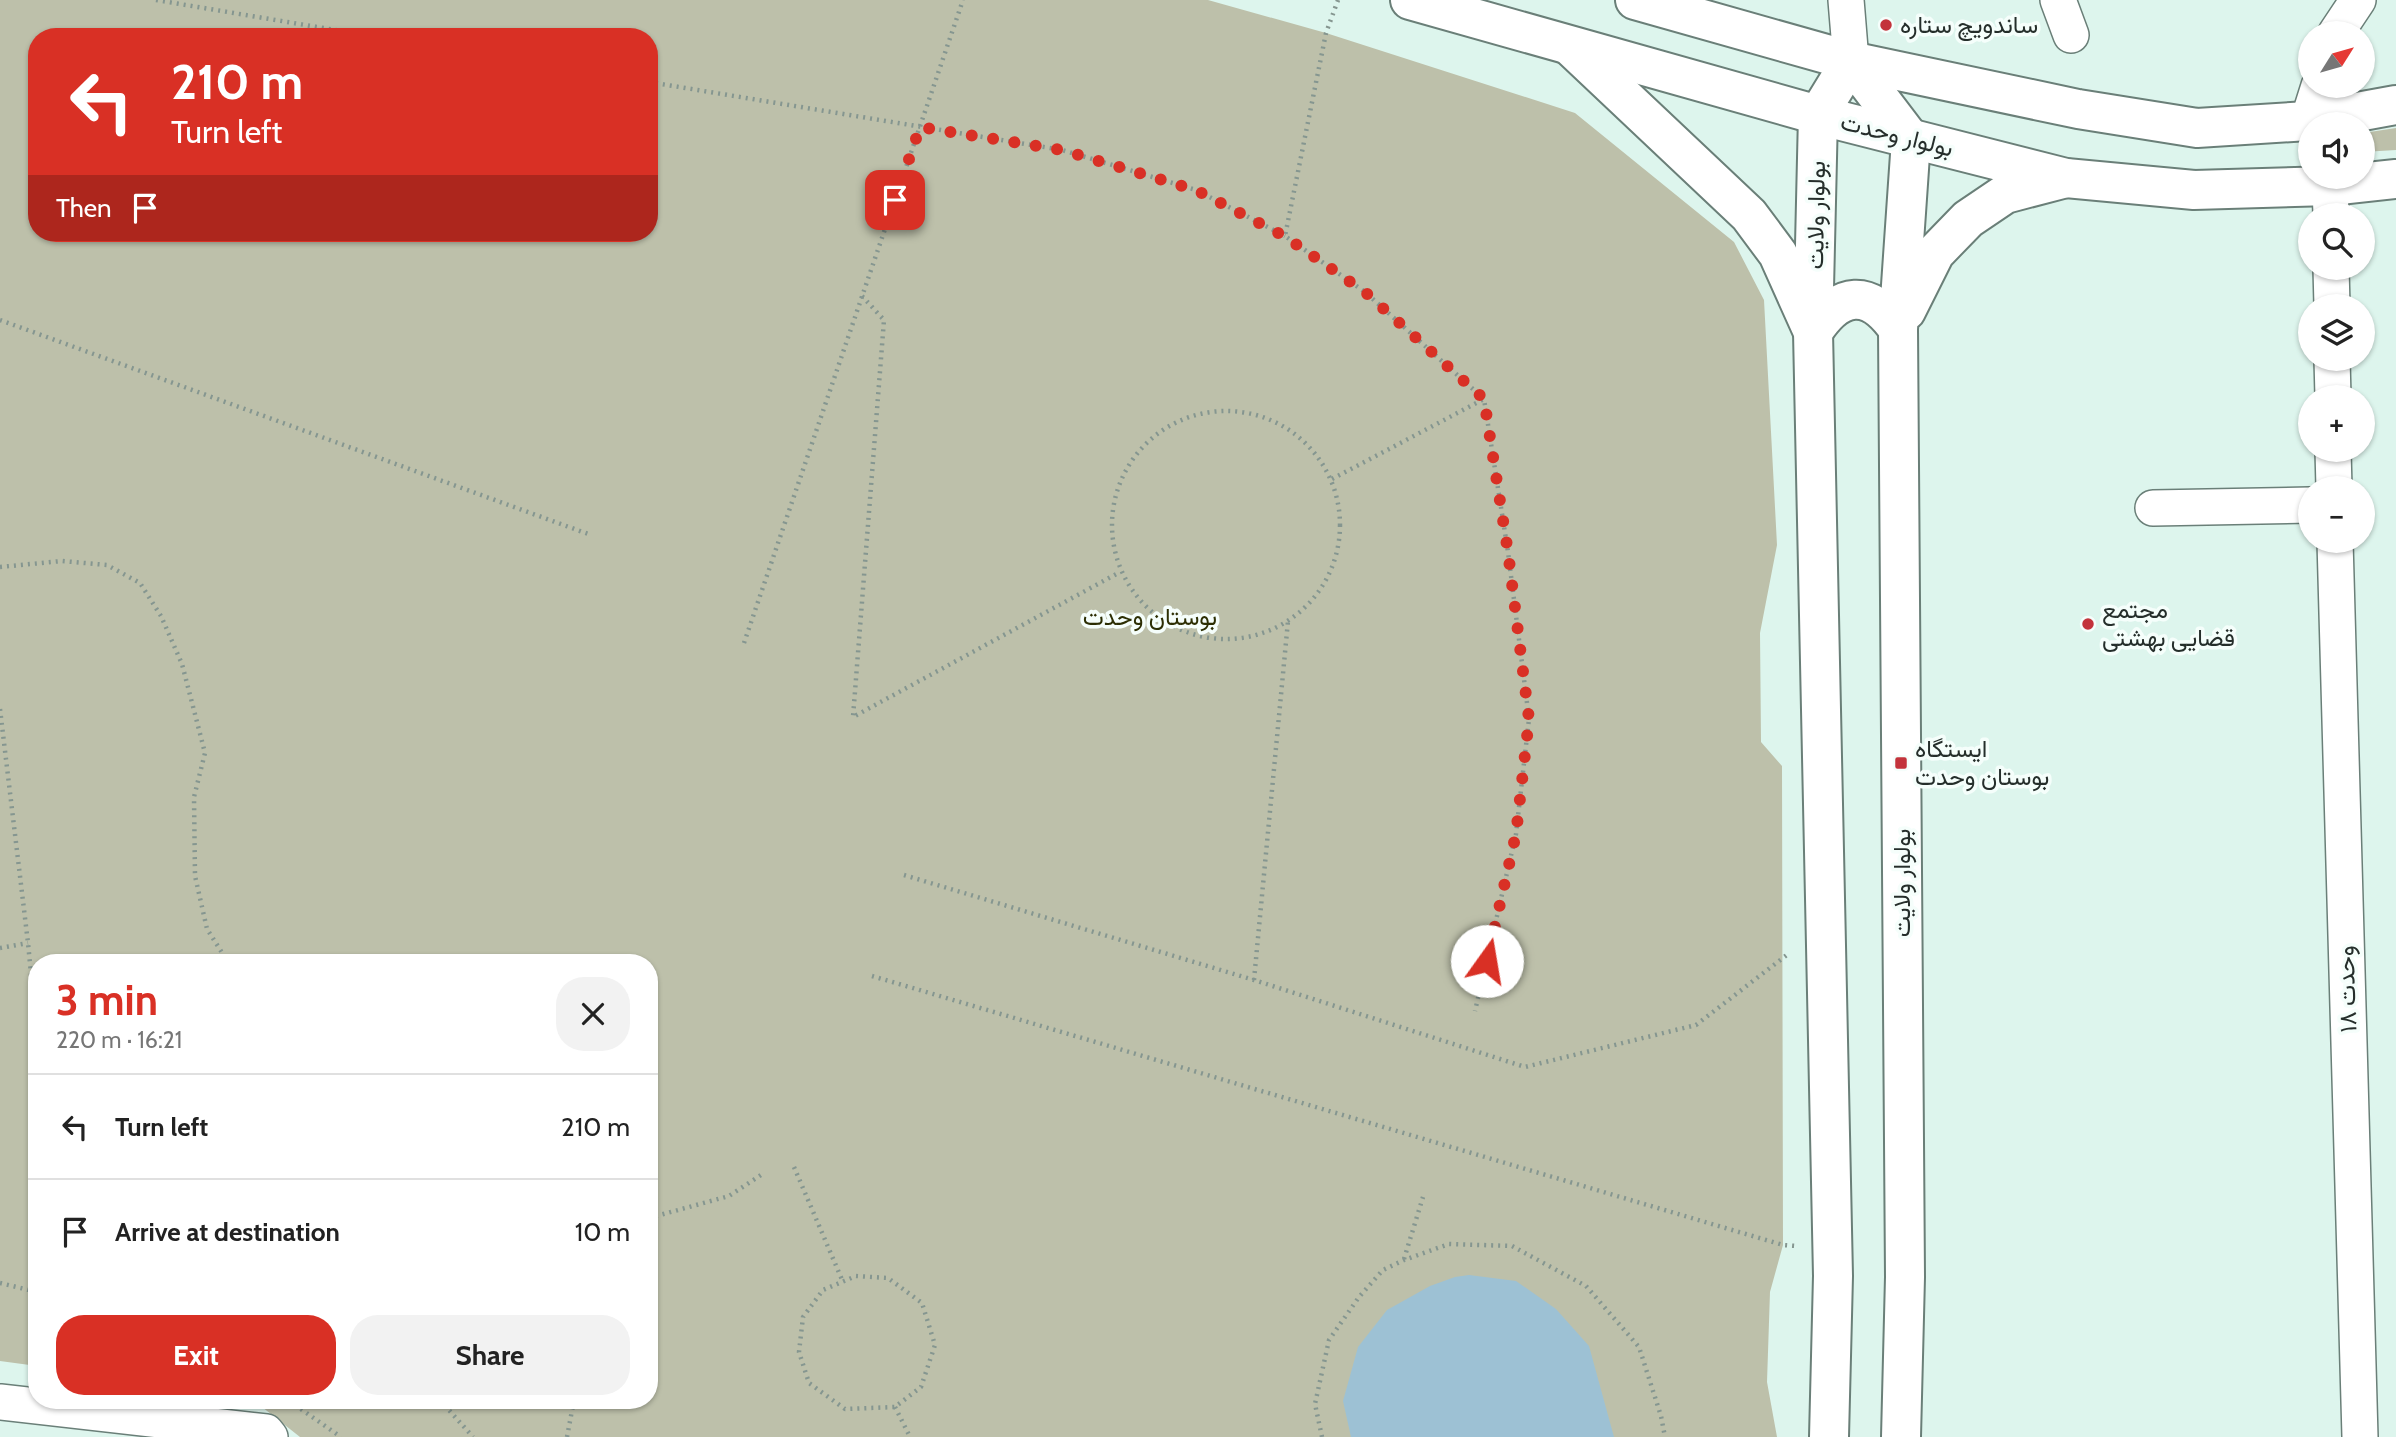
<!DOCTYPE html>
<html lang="en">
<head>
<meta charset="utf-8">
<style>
	:root { --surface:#fff; --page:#f2f2f2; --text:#222; --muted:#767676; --line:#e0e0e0; --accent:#d93025 }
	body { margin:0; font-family:Cabin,Vazirmatn,sans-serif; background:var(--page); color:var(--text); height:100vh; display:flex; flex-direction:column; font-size:26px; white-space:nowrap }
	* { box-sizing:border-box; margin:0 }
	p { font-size:23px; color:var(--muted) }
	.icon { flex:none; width:38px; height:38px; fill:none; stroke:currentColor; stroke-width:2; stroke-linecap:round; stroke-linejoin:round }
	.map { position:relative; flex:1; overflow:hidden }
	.panel { position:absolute; left:28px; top:954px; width:630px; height:455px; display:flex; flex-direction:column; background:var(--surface); border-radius:28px; box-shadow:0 2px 5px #0004 }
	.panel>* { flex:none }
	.hud { position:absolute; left:28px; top:28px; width:630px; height:214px; border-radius:28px; box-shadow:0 2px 5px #0004; background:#d93025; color:#fff; overflow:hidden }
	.needle { width:46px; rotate:53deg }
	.buttons { position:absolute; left:2298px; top:21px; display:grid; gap:14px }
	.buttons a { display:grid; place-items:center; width:77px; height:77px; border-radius:50%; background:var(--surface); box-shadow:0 2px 5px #0004; font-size:35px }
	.pin { position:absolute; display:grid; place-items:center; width:60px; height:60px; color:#fff; margin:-30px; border-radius:14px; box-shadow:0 4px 10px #0006 }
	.me { position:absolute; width:77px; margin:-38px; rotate:13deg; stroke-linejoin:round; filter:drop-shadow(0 0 5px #0008) }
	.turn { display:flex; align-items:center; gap:24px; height:147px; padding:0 28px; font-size:32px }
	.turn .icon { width:91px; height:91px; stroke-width:2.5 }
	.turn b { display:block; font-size:49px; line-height:60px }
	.then { display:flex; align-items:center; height:66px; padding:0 28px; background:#0003; gap:14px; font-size:26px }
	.round { display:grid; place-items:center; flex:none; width:74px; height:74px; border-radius:28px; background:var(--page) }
	.headline { display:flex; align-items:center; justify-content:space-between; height:119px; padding:0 28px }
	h1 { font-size:42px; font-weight:700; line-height:52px; color:var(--accent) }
	.button { display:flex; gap:14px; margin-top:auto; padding:14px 28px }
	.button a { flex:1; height:80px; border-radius:28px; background:var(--accent); color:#fff; font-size:28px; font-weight:700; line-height:80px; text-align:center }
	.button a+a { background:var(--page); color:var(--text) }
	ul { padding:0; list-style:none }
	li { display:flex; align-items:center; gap:21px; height:105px; padding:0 28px; border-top:2px solid var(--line) }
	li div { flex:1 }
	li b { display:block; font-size:26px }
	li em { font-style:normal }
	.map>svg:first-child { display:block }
	.green { fill:#bdc0aa; fill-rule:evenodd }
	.water { fill:#9dc1d4 }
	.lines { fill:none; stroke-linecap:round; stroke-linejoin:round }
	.street-casing { stroke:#6a7f78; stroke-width:38 }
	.secondary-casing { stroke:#6a7f78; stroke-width:42 }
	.primary-casing { stroke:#6a7f78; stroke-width:42 }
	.path { stroke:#859690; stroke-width:4.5; stroke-dasharray:2 5; stroke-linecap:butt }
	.street { stroke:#fff; stroke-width:35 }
	.secondary { stroke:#fff; stroke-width:38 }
	.primary { stroke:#fff; stroke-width:38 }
	.route { stroke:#d93025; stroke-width:12; stroke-dasharray:0 21.6 }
	.poi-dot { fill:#c3333b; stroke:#f5fefb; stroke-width:2.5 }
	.labels { text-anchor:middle; stroke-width:7; stroke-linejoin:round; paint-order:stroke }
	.poi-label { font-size:24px; fill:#252e2b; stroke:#f5fefb; text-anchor:start }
	.street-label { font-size:24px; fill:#252e2b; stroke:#f5fefb }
	.park-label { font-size:24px; fill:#2c2e03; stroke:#f5fefb }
</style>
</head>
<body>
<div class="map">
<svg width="2396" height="1437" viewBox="0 0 2396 1437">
	<rect width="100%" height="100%" fill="#ddf5ed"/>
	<g class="green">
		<path d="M0,0h1208l118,33 249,80 159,129 30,58 13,245 -17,88 1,109 21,24 1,479 -13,47 -3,90 10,55h-1477l-43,-34 -14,-3h406v-438h-612v404l-37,-5zM37,37h612v196h-612z"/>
		<path d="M2396,128v22l-33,2v-19z"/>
	</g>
	<path class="water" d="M1469,1275l47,6 40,28 33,37 25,91h-263l-8,-36 15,-54 29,-37 43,-24 25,-9z"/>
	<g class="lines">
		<defs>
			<g id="street">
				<path d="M1846,0l5,61"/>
				<path d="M2058,0l13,35"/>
				<path d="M2336,33l22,-33"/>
				<path d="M2308,121l11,-35"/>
				<path d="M2330,186l1,29"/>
				<path d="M2331,268l1,38"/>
				<path d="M2332,359l1,38"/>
				<path d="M2333,450l1,38"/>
				<path d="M2153,508l157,-3"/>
				<path d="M2335,541l25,896"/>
				<path d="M0,1402l266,30 4,5"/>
			</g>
			<g id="secondary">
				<path d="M1570,46l179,169 29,39 35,78 20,944 -4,161"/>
				<path d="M1906,311l29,-58 33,-34 37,-25 61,-16"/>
				<path d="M1813,332l5,-217 33,-54 60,79 -13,189 7,948 -4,160"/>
				<path d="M1813,332c27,-41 56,-44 85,-3"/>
			</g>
			<g id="primary">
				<path d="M1410,0l408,115 248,63 128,12 136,-4 66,-7"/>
				<path d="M1635,0l216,61 227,48 119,19 111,-7 88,-16"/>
			</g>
		</defs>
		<use href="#street" class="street-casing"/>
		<use href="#secondary" class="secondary-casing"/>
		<use href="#primary" class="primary-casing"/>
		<g class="path">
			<path d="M156,0l221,37"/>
			<path d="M1338,0l-12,33 -41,203 80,56 119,107 24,153 21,167 -13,115 -41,177"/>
			<path d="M649,82l413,68 134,40 89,46"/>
			<path d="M862,296l22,24 -31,397 267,-145"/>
			<path d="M0,320l591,215"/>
			<circle cx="1226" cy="525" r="114"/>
			<path d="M1332,479l152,-80"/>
			<path d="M0,567l62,-6 45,4 33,18 21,33 21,48 23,89 -11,44 1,79 12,53 21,33"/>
			<path d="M744,643l219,-643"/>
			<path d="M0,709l28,234 9,92"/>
			<path d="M904,875l350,105 271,87 171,-42 92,-71"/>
			<path d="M0,948l28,-5"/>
			<path d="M872,976l911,269 13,1"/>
			<path d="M1254,980l34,-359"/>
			<path d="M794,1167l49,115"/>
			<path d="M649,1218l80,-22 35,-23"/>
			<path d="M1404,1259l19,-62"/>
			<path d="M856,1276l32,2 34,25 13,42 -14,42 -26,20 -50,2 -36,-26 -10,-31 4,-35 20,-27z"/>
			<path d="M0,1283l37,9"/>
			<path d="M440,1400l33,37"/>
			<path d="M295,1405l46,32"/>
			<path d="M895,1407l15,30"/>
			<path d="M567,1437l7,-37"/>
			<path d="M1322,1437l-7,-33 14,-64 30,-43 24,-27 21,-10 45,-16 63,2 74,40 53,61 22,69 4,21"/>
		</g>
		<use href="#street" class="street"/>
		<use href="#secondary" class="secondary"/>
		<use href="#primary" class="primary"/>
	</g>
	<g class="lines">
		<path class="route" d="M895,200l25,-73 142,23 134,40 88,46 81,56 119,107 24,153 21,167 -13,115 -29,127"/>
	</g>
	<g class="poi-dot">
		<circle cx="1886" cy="25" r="7"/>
		<circle cx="2088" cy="624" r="7"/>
		<rect x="1894" y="756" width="14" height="14" rx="3.5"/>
	</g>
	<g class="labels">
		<g class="poi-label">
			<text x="1900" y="33">ساندویچ ستاره</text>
			<text x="2102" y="618">مجتمع<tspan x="2102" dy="28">قضایی بهشتی</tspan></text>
			<text x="1915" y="757">ایستگاه<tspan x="1915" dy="28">بوستان وحدت</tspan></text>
		</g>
		<g class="street-label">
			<text transform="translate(1897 135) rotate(14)" y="8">بولوار وحدت</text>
			<text transform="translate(1816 215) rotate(-89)" y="8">بولوار ولایت</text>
			<text transform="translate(1902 883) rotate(-90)" y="8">بولوار ولایت</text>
			<text transform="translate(2347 989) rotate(-92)" y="8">وحدت ۱۸</text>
		</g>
		<g class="park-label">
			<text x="1150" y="625">بوستان وحدت</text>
		</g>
	</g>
</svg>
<div class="buttons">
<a><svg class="needle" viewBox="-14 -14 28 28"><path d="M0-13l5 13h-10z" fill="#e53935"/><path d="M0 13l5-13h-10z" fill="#767676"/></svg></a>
<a><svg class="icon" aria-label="sound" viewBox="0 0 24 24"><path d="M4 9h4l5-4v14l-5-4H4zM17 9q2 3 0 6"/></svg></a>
<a><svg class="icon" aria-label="search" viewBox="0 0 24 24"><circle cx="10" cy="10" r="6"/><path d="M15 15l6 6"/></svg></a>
<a><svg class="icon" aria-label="layers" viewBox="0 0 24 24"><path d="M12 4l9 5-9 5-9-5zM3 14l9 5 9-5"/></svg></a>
<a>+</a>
<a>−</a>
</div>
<div class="pin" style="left:895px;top:200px;background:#d93025"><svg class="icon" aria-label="arrive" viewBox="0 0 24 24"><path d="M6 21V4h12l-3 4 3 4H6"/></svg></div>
<svg class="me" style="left:1487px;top:961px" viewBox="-20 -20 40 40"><circle r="19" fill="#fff"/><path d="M0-13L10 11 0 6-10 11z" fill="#d93025"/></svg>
<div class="hud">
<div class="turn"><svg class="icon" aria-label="left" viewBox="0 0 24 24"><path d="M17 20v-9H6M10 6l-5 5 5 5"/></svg><div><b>210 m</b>Turn left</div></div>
<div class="then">Then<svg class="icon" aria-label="arrive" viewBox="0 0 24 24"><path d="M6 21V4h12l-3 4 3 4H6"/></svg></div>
</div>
<section class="panel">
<div class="headline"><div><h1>3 min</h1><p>220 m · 16:21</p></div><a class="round"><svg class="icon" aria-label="close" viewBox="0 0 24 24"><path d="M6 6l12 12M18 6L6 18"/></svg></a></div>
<ul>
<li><svg class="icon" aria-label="left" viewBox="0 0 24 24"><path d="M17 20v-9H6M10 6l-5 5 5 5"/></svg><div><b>Turn left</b></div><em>210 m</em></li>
<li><svg class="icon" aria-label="arrive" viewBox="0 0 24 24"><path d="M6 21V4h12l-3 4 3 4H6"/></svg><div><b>Arrive at destination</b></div><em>10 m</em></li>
</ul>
<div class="button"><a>Exit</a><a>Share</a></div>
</section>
</div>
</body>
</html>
